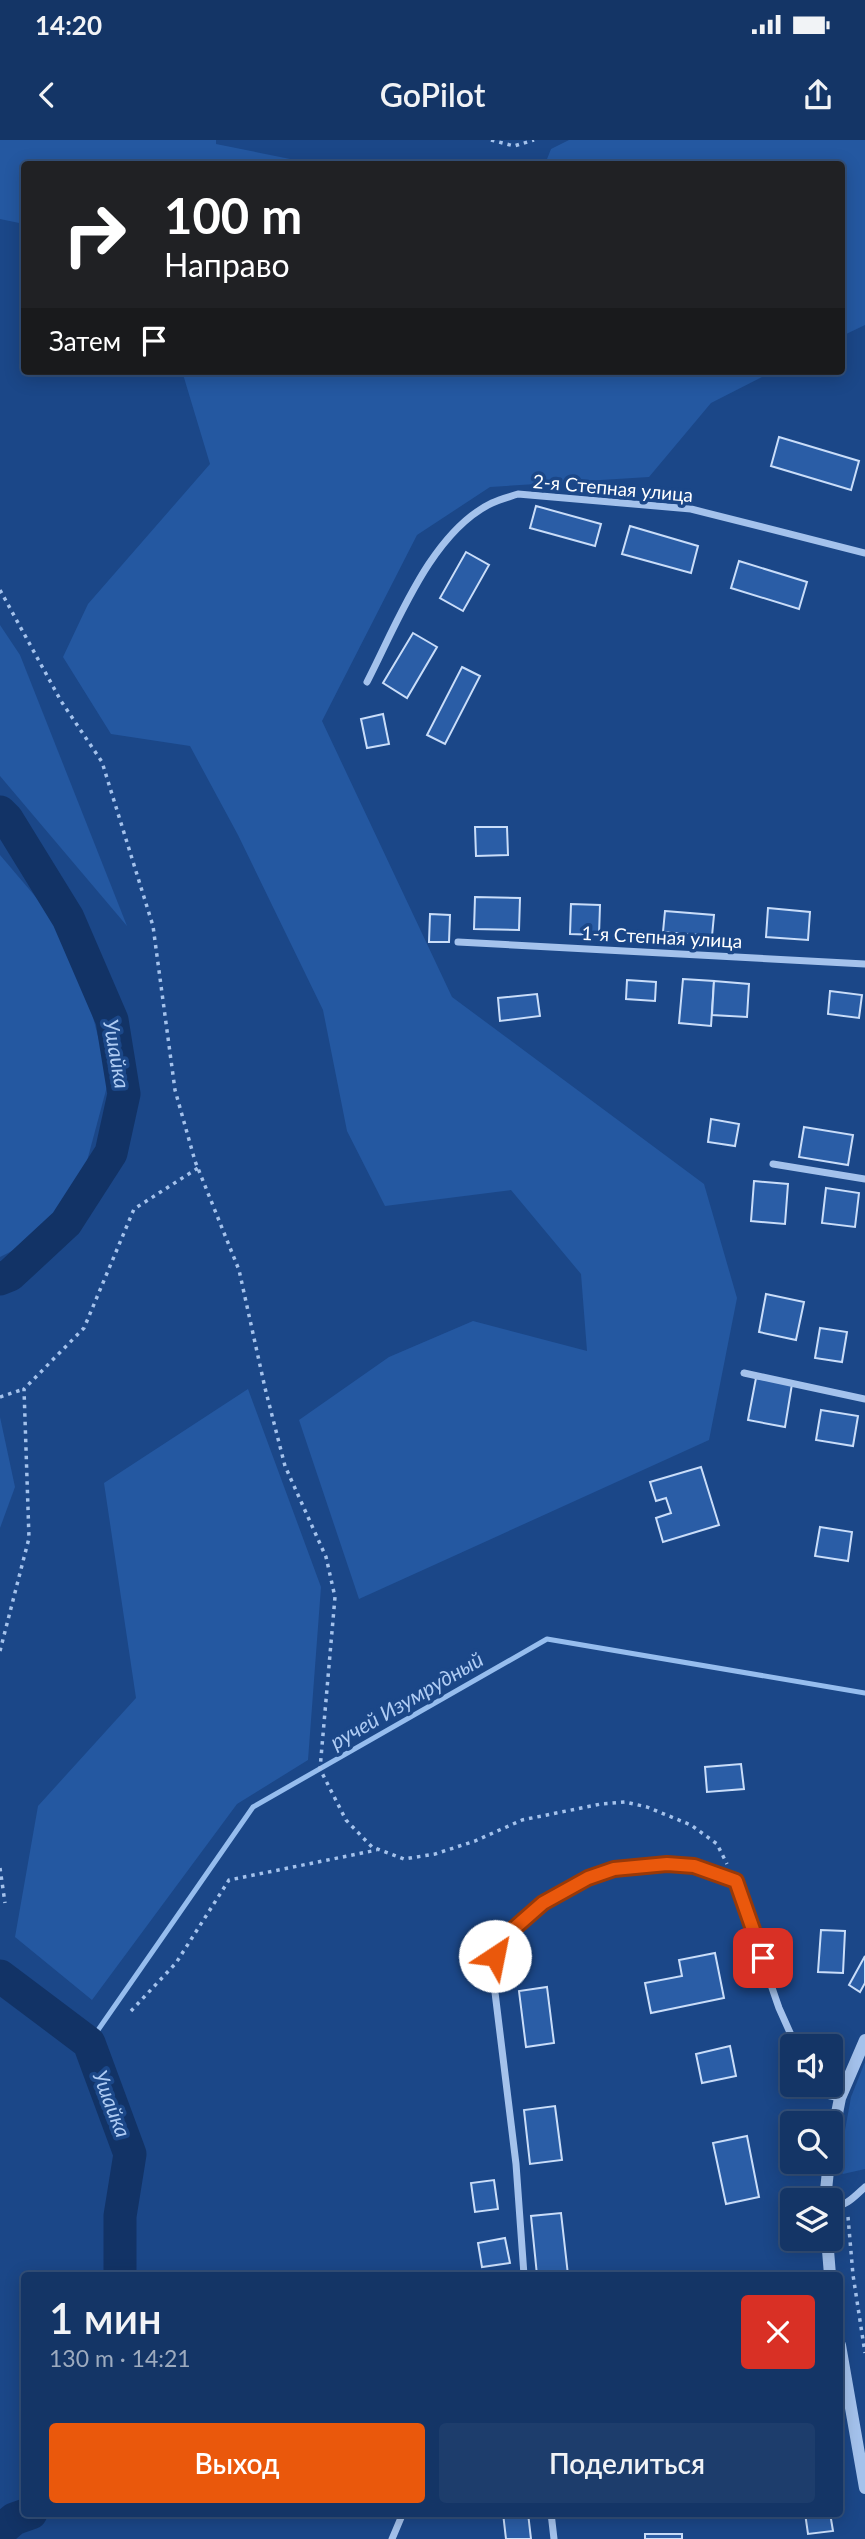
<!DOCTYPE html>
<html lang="ru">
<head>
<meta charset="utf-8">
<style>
	:root { --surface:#143566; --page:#1d3d6c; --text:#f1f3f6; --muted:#9dabbf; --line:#33507a; --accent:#ea580c }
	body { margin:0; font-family:Lato,sans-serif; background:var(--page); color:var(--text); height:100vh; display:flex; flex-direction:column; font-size:26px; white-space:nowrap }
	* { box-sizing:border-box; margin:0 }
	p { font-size:23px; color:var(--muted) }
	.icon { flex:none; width:38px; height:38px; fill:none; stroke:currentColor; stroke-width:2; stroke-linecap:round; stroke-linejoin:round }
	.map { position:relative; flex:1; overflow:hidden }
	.sheet { position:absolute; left:21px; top:2132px; width:822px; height:245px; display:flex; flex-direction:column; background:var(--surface); border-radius:7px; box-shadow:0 4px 18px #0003,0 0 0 2px var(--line) }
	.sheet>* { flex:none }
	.guide { position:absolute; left:21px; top:21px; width:824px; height:214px; border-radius:7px; box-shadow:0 4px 18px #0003,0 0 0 2px var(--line); background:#202124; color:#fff; overflow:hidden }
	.fabs { position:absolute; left:780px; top:1894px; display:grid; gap:14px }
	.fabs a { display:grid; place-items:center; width:63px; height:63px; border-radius:7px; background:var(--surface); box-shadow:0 4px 18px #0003,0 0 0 2px var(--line); font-size:35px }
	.pin { position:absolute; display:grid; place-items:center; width:60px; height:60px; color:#fff; margin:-30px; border-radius:14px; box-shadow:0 4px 10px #0006 }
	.me { position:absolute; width:77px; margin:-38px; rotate:34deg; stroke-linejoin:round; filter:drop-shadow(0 0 5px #0008) }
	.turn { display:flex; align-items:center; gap:24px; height:147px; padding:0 28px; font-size:32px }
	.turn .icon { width:91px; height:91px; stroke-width:2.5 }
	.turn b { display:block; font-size:49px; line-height:60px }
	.then { display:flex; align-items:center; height:66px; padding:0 28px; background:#0003; gap:14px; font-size:26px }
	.round { display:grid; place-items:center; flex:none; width:74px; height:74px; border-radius:7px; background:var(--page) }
	.headline { display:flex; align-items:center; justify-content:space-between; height:119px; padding:0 28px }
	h1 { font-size:42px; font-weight:600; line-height:52px }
	.cta { display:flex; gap:14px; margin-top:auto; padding:14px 28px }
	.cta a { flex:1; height:80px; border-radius:7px; background:var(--accent); color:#fff; font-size:28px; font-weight:600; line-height:80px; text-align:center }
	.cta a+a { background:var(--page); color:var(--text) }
	.status { display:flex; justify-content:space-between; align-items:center; height:49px; padding:0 35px; background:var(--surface); direction:ltr }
	.status svg { height:19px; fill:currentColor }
	header { display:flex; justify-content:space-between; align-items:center; height:91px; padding:0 28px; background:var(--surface); font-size:32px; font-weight:600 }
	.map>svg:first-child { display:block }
	.green { fill:#2458a1 }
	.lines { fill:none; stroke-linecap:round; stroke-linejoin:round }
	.stream { stroke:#96bdee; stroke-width:5 }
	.river { stroke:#123366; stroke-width:33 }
	.building { fill:#2a5da6; stroke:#c9ddf9; stroke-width:2 }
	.path { stroke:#a4c2ec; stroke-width:3.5; stroke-dasharray:3.5 5; stroke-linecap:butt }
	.minor { stroke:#a4c2ec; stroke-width:7 }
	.tertiary { stroke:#a4c2ec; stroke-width:12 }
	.route-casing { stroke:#983908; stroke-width:18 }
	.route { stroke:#ea580c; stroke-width:12 }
	.labels { text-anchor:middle; stroke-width:7; stroke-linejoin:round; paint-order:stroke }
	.street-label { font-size:19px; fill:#fff; stroke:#1b4788 }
	.water-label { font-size:21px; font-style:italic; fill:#afccf4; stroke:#1b4788 }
</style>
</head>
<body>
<div class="status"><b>14:20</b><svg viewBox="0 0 49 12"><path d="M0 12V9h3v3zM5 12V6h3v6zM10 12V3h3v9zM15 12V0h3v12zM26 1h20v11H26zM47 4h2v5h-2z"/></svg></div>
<header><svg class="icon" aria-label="back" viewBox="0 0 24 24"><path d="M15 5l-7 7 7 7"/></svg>GoPilot<svg class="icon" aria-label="share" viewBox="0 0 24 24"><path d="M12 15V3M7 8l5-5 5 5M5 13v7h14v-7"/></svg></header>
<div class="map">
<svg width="865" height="2399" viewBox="0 0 865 2399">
	<rect width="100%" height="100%" fill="#1b4788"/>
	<g class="green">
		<path d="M0,0h216v4l99,20h-291v60l-24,-5z"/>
		<path d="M569,0h296v185l-23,11v-172h-297l6,-15z"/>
		<path d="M182,231h592l-63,32 -62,74 -159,10 -73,48 -95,186 130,276 252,187 33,114 -28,142 -350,159 -60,-179 90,-63 84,-36 114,30 -6,-77 -70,-84 -126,16 -38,-75 -24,-121 -85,-175 -48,-89 -79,-12 -48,-77 25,-53 122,-140z"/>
		<path d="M0,485l20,30 107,271 -127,-150z"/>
		<path d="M0,715l57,67 31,76 21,81 -22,82 -19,40 -38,41 -30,15z"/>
		<path d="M248,1249l73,198 -13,173 -71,44 -145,196 -77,-63 23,-131 98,-108 -32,-215z"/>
		<path d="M0,1277l15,70 -15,41z"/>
		<path d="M865,1922v107l-22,5 -5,-5 13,-72z"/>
	</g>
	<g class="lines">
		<path class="stream" d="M89,1903l164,-236 294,-168 318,54"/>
		<g class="river">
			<path d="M0,672l7,7 61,99 44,102 12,74 -13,59 -45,70 -56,52 -10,4"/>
			<path d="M0,1836l89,67 41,111 -10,62v59"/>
			<path d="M0,2391l14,-12 17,-6"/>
		</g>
	</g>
	<g class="building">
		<path d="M779,297l80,24 -8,29 -80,-24z"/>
		<path d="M536,366l65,18 -6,22 -65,-18z"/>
		<path d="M630,386l68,20 -7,27 -69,-19z"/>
		<path d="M466,412l23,13 -26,46 -23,-13z"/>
		<path d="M739,421l68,21 -8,27 -68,-21z"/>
		<path d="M413,493l24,14 -30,51 -24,-15z"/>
		<path d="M462,527l18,9 -35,68 -18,-9z"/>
		<path d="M383,574l6,30 -22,4 -6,-29z"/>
		<path d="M475,687h32l1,28 -32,1z"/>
		<path d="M475,757l45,1 -1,32 -45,-1z"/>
		<path d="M571,764l29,1 -1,30 -29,-1z"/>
		<path d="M768,768l42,4 -2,28 -42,-3z"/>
		<path d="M665,771l49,4 -2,21 -49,-4z"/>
		<path d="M430,774l20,1 -1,27h-20z"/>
		<path d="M683,839l31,2 -3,45 -32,-3z"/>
		<path d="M627,840l29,2 -1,19 -29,-2z"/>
		<path d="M714,841l35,3 -2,33 -35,-2z"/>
		<path d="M830,851l32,4 -3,23 -31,-4z"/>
		<path d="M537,854l3,22 -40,5 -2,-23z"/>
		<path d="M711,979l28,5 -4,22 -27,-4z"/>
		<path d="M804,987l49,8 -5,30 -49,-8z"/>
		<path d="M754,1041l34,3 -3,40 -34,-3z"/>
		<path d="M826,1048l33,5 -4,34 -33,-4z"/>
		<path d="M766,1154l38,8 -8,38 -37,-8z"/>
		<path d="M820,1188l27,4 -5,30 -27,-4z"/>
		<path d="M756,1238l36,6 -7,43 -37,-7z"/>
		<path d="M821,1270l37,6 -5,30 -37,-6z"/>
		<path d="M701,1327l18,58 -56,17 -7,-24 15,-5 -5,-15 -10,3 -6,-19z"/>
		<path d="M820,1387l32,5 -4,29 -33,-5z"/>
		<path d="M741,1624l3,25 -37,3 -2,-25z"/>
		<path d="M821,1790l24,1 -2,42 -25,-1z"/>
		<path d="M715,1813l9,45 -73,15 -6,-30 37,-7 -3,-16z"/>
		<path d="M865,1816v27l-5,9 -11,-7z"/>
		<path d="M547,1847l7,56 -28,4 -7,-56z"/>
		<path d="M730,1906l6,30 -34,7 -6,-29z"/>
		<path d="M555,1966l7,54 -32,4 -6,-54z"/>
		<path d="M747,1996l12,61 -33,7 -13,-61z"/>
		<path d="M494,2040l4,29 -23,3 -4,-29z"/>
		<path d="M561,2073l7,62h-31l-6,-59z"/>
		<path d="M505,2098l5,25 -28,4 -4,-24z"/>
		<path d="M503,2373h25l3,26h-25z"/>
		<path d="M562,2373h32l1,4 -33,1z"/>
		<path d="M805,2373h25l3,18 -25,3z"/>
		<rect x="645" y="2394" width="37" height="5"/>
	</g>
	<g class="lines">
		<g class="path">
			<path d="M491,0l23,6 20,-6"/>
			<path d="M0,450l61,111 41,61 51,164 22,164 20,71 44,109 26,118 20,78 41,91 9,40 -15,172 26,51 26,27 32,12 31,-5 40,-13 47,-21 79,-16 24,-2 22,5 44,18 26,19 10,20"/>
			<path d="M0,1257l24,-8"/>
			<path d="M0,1511l29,-113 -5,-149 60,-61 50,-119 64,-41"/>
			<path d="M0,1728l5,35"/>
			<path d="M131,1871l45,-48 53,-83 148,-30"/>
			<path d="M848,2077l5,58 12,78"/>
		</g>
		<g class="minor">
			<path d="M367,542c30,-58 64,-150 125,-179 8,-4 17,-6 26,-9l173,15 174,44"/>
			<path d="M458,802l407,22"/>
			<path d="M773,1024l92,15"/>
			<path d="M744,1233l121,26"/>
			<path d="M813,1944l4,9 23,5"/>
			<path d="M831,2067c15,0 24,-11 34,-20"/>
			<path d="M524,2135l-8,-111 -23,-188c1,-12 2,-25 9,-36 4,-7 13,-13 20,-18 41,-36 90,-60 146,-58 24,1 45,9 67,17l44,127 17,38"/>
			<path d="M551,2373l3,26"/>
			<path d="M392,2399l11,-26"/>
		</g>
		<g class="tertiary">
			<path d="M831,2004l9,-46 25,-58"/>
			<path d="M825,2060l4,-39"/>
			<path d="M827,2098l3,37"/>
			<path d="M840,2205l25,143"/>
		</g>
	</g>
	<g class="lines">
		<defs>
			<path id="route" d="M495,1816l7,-17 41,-36 45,-25 26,-9 53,-5 27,2 42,15 27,77"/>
		</defs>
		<use href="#route" class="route-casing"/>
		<use href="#route" class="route"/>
	</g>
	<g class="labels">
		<g class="street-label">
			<text transform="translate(613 348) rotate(5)" y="7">2-я Степная улица</text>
			<text transform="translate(662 797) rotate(3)" y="7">1-я Степная улица</text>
		</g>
		<g class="water-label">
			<text transform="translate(116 914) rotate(80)" y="7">Ушайка</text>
			<text transform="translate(407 1561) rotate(-30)" y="7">ручей Изумрудный</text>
			<text transform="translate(111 1964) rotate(69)" y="7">Ушайка</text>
		</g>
	</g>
</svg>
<div class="fabs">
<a><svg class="icon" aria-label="sound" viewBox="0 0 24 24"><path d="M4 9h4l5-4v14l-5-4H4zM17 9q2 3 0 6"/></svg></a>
<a><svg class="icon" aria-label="search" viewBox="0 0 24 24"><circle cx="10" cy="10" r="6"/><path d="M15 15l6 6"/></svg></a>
<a><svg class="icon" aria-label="layers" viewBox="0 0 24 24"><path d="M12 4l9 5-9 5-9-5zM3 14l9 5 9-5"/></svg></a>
</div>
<div class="pin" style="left:763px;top:1818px;background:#d93025"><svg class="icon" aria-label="arrive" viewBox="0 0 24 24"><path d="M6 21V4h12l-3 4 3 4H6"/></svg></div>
<svg class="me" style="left:495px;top:1816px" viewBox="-20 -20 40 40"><circle r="19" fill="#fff"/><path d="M0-13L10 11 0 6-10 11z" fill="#ea580c"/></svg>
<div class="guide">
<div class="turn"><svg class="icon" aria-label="right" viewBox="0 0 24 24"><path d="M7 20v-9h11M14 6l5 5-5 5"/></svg><div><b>100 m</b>Направо</div></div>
<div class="then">Затем<svg class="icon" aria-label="arrive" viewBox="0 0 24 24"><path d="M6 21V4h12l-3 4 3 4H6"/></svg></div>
</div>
<section class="sheet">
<div class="headline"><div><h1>1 мин</h1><p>130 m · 14:21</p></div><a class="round" style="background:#d93025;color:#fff"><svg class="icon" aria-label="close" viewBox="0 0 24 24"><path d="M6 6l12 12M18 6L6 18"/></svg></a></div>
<div class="cta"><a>Выход</a><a>Поделиться</a></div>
</section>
</div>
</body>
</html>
